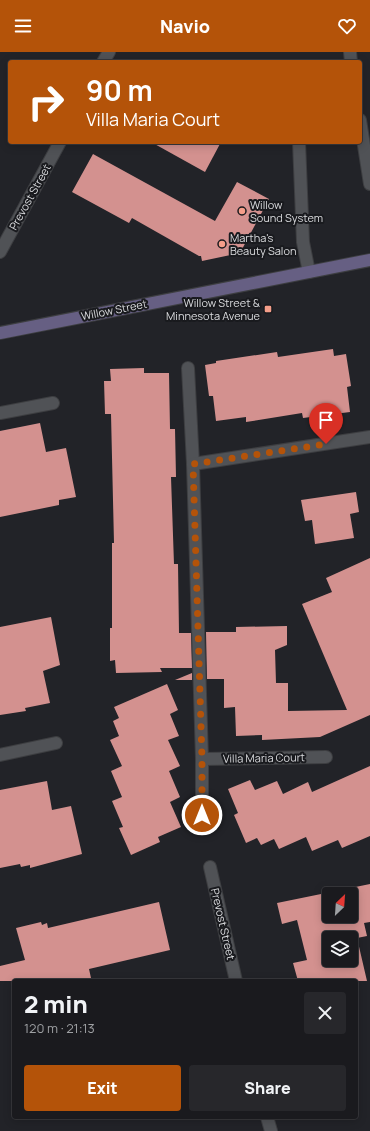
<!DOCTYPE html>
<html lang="en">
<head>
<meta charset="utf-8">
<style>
	:root { --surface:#1a1a1e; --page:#27272b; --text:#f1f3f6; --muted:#9fa1a4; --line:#38383c; --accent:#b45309 }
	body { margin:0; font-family:Manrope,sans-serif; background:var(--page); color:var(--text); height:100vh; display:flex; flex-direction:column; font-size:15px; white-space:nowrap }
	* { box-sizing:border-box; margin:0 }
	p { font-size:13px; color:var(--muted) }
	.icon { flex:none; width:22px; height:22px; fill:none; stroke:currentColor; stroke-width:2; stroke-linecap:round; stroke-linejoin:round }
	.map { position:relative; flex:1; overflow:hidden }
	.drawer { position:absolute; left:12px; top:927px; width:346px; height:140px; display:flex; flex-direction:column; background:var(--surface); border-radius:4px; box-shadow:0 2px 10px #0003,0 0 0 1px var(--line) }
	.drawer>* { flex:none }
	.guide { position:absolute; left:8px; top:8px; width:354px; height:84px; border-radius:4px; box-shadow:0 2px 10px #0003,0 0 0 1px var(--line); background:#b45309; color:#fff; overflow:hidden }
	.needle { width:26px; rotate:25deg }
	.buttons { position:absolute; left:322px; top:835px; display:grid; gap:8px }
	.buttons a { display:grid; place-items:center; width:36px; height:36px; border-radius:4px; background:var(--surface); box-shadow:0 2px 10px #0003,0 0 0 1px var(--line); font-size:20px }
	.pin { position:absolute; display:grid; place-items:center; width:34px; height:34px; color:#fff; margin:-41px -17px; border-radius:50% 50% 50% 0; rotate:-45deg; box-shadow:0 0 4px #0007 }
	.pin .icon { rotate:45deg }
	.me { position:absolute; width:44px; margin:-22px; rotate:0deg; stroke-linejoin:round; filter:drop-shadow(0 0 3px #0008) }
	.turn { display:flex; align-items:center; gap:14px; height:84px; padding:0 12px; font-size:18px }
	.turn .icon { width:52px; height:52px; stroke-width:2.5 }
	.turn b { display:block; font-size:28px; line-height:34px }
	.round { display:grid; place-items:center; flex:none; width:42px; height:42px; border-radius:4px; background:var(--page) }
	.summary { display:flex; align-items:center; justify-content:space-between; height:68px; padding:0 12px }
	h1 { font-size:24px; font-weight:800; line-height:30px }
	.action { display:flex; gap:8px; margin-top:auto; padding:8px 12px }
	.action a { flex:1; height:46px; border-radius:4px; background:var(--accent); color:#fff; font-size:16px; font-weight:800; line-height:46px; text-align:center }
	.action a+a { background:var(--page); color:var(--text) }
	header { display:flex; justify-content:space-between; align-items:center; height:52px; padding:0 12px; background:var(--accent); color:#fff; font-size:18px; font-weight:800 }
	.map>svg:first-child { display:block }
	.building { fill:#d3918f; fill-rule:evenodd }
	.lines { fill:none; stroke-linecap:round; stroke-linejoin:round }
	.service-casing { stroke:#3d3e41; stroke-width:14 }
	.minor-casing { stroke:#3d3e41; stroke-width:14 }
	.secondary-casing { stroke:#3d3e41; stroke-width:14 }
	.service { stroke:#505256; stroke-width:12 }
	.minor { stroke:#505256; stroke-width:12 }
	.secondary { stroke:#665f83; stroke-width:12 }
	.route { stroke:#b45309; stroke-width:7; stroke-dasharray:0 12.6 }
	.poi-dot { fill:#f49e8a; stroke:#191a1e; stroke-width:1.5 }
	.labels { text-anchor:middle; stroke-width:4; stroke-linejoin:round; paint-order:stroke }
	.street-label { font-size:11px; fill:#dadbde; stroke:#191a1e }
	.poi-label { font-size:11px; fill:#dadbde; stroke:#191a1e; text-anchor:start }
</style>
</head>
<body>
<header><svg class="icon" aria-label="menu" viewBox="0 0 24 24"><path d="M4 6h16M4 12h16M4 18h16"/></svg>Navio<svg class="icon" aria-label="heart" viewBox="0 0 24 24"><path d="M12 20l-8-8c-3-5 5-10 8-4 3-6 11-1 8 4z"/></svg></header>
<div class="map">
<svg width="370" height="1079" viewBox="0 0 370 1079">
	<rect width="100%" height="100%" fill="#222328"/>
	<g class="building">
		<path d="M151,90h70l-16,30z"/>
		<path d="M93,102l122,67 22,-39 32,17 -29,54 -38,8 -1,-5h-2l-67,-38 -3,5 -57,-31z"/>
		<path d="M333,297l1,7 12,-2 5,32 -4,1 3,25 -47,6 -1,-5 -56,9v-5l-30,4 -3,-25h-4l-4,-31 11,-2v-2l61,-9 1,5z"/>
		<path d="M144,316v5h25l1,56h5l1,48h-5l3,87h4l1,69h12l1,35h-32l2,4 -46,1 -1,-13 -5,1v-33h2v-85h2l-3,-129h-6l-1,-33h7l-1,-12z"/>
		<path d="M40,371l6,29 20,-4 10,49 -17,3v5l-59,12v-86z"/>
		<path d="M356,440l3,20 -9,2 4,24 -39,6 -3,-24 -7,1 -4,-21z"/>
		<path d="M370,506v157l-50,22 -58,3v-5l-26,1 -1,-29 -11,1v-29h-17l-1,-47h30v-5l51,-1v19l-12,5 1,33h12v28l59,-1 -45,-106 30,-12 -6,-14z"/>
		<path d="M51,565l9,48 -17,6 7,32 -25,5 1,3 -26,4v-88z"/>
		<path d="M192,621v7h-17z"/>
		<path d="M167,632l11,26 -8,4 9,22 -11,4 12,26 -11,5 11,26 -10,5 11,25 -23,10 2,5 -29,13 -12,-27 4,-1 -11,-26 10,-4 -11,-26 11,-5 -12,-26 9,-4 -6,-15 6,-3 -5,-11z"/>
		<path d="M370,714v70l-28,12 -4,-8 -26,11 -6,-14 -27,12 -5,-10 -13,6 -4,-7 -11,5 -12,-28 4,-2 -10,-24 22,-9 5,10 22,-9 6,13 25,-12 4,10z"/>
		<path d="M47,729l5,29 19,-4 11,48 -52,14v-3l-9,2 -1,-3 -20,4v-78z"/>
		<path d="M370,832v38l-6,1 3,13 -10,2 10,43h-69l-5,-18 14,-3 -10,-40 -15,4 -5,-21zM329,842h22v22h-22zM329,886h22v22h-22z"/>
		<path d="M159,850l11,48 -81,19 2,9 -12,3h-79v-15l25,-6 -9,-32 25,-6 1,3 5,-2 1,5z"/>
	</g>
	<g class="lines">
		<defs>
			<path id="service" d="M299,90l4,100 6,30"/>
			<g id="minor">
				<path d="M350,0l1,10"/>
				<path d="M103,10l6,-10"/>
				<path d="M360,68l10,64"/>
				<path d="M0,200l60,-110"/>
				<path d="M188,316l5,96 9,295v56"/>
				<path d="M0,361l53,-10"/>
				<path d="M193,412l177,-27"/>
				<path d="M0,703l56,-12"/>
				<path d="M202,707l124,-2"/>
				<path d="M210,815l26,114"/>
				<path d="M267,1065l4,14"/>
			</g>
			<path id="secondary" d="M0,281l370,-73"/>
		</defs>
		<use href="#service" class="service-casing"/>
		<use href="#minor" class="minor-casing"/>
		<use href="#secondary" class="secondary-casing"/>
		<use href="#service" class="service"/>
		<use href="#minor" class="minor"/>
		<use href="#secondary" class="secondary"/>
	</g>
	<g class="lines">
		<path class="route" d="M202,763v-56l-9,-295 133,-20"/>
	</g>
	<g class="poi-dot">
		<circle cx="242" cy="159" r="4"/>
		<circle cx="222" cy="192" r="4"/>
		<rect x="264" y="253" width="8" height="8" rx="2"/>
	</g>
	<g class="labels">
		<g class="street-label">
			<text transform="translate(30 145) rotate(-61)" y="4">Prevost Street</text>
			<text transform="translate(114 258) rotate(-11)" y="4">Willow Street</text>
			<text transform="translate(264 706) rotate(-1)" y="4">Villa Maria Court</text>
			<text transform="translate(223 872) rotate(77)" y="4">Prevost Street</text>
		</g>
		<g class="poi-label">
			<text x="250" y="157">Willow<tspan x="250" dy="13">Sound System</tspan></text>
			<text x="230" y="190">Martha's<tspan x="230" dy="13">Beauty Salon</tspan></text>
			<text x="260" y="255" text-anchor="end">Willow Street &amp;<tspan x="260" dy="13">Minnesota Avenue</tspan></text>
		</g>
	</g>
</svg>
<div class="buttons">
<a><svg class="needle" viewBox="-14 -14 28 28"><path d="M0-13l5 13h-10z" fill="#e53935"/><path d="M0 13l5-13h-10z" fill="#9fa1a4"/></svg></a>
<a><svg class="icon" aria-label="layers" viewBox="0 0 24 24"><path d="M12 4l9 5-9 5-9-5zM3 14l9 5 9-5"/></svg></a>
</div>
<div class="pin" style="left:326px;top:392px;background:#d93025"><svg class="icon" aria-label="arrive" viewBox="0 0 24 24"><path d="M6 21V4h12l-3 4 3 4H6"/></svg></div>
<svg class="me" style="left:202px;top:763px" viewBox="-20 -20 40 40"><circle r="17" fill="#b45309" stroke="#fff" stroke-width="3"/><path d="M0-11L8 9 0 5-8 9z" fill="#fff"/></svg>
<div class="guide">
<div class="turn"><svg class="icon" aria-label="right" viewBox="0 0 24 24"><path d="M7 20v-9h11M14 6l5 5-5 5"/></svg><div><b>90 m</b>Villa Maria Court</div></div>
</div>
<section class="drawer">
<div class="summary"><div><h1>2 min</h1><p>120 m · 21:13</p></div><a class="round"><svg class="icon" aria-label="close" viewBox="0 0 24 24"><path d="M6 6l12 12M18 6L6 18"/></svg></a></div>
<div class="action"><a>Exit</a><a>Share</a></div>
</section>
</div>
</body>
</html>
